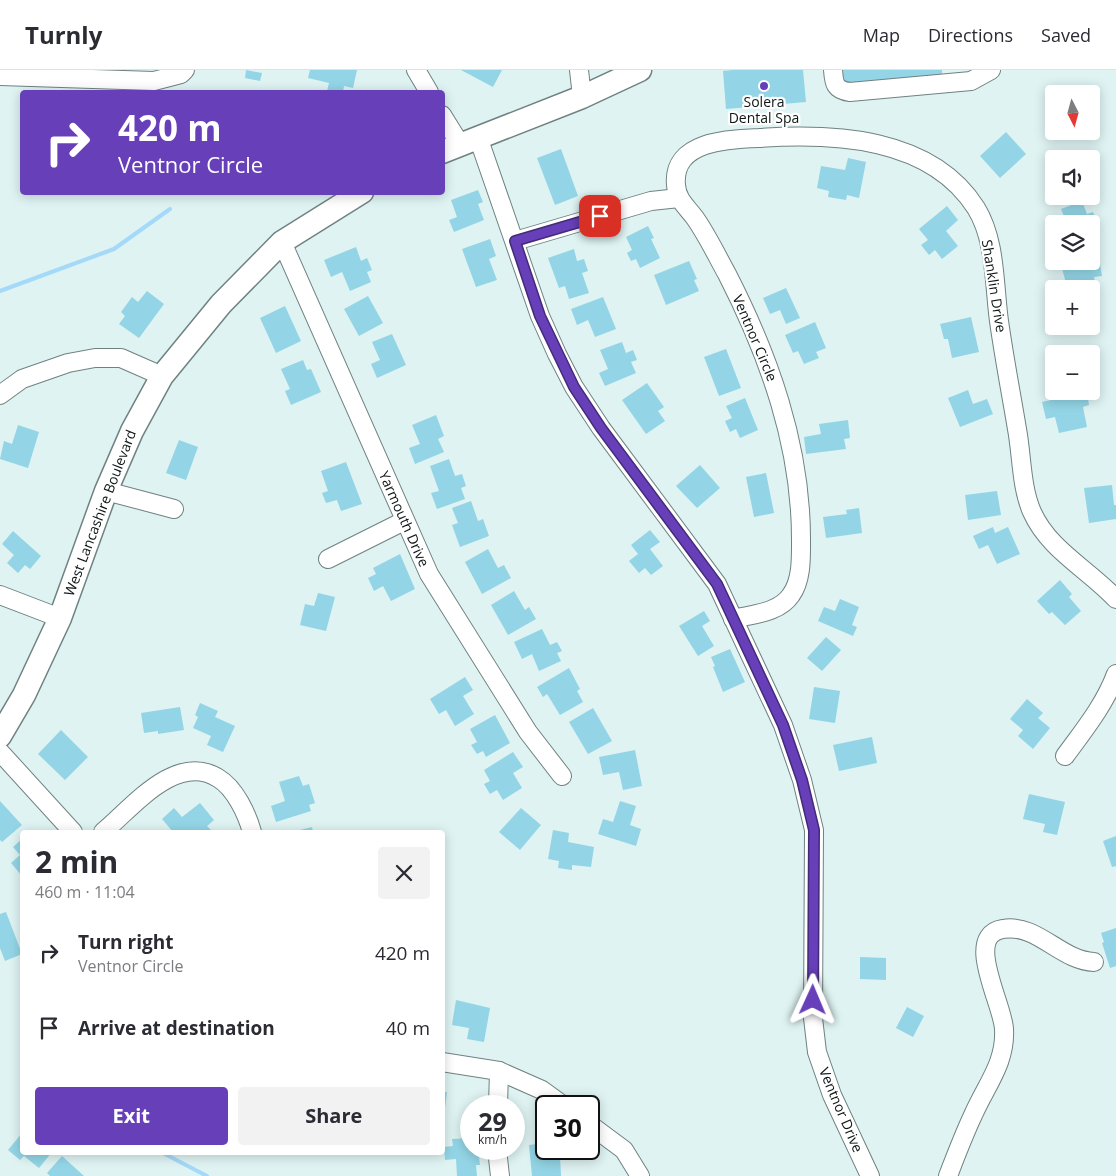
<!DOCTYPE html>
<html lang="en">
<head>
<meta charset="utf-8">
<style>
	:root { --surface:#fff; --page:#f2f2f3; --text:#2b2b33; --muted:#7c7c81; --line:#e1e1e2; --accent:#6740b9 }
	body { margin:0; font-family:"Open Sans",sans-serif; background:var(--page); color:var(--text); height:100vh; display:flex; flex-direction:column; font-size:19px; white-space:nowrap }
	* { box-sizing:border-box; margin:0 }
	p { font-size:16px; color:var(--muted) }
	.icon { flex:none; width:28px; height:28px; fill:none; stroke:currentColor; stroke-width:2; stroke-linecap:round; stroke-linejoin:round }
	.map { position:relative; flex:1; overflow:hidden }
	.details { position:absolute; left:20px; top:760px; width:425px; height:325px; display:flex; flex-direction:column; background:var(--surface); border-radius:5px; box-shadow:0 2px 12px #0003 }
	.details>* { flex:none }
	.guide { position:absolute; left:20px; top:20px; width:425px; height:105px; border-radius:5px; box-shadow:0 2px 12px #0003; background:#6740b9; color:#fff; overflow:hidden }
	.needle { width:32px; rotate:174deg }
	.controls { position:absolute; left:1045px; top:15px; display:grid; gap:10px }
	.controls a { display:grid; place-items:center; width:55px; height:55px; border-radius:5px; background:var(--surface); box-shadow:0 2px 12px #0003; font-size:25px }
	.speed { position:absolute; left:460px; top:1025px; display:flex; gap:10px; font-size:25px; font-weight:700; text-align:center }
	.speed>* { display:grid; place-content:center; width:65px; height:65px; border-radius:50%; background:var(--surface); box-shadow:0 2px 12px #0003; line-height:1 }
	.speed small { font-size:12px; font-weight:400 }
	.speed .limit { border:2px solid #111; border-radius:8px; background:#fff; color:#111 }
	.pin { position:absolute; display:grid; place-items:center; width:42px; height:42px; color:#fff; margin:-21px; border-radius:10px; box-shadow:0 2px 8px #0006 }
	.me { position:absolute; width:55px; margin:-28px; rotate:1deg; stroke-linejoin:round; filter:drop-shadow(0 0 4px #0008) }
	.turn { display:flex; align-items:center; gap:18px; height:105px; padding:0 15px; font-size:22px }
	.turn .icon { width:65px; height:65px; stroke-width:2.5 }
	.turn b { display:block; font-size:35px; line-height:42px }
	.round { display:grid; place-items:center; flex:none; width:52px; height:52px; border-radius:5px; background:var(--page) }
	.headline { display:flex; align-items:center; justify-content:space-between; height:85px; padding:0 15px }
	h1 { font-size:30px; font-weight:700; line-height:38px }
	.button { display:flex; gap:10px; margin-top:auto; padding:10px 15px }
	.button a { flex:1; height:58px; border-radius:5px; background:var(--accent); color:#fff; font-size:20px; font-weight:700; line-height:58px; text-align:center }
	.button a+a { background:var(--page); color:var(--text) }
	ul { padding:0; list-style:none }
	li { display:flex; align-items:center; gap:15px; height:75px; padding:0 15px }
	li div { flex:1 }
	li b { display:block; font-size:19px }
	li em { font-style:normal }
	header { display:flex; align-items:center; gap:30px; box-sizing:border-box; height:70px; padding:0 25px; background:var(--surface); border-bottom:1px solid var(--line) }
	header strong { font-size:24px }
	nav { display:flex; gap:28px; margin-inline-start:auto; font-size:18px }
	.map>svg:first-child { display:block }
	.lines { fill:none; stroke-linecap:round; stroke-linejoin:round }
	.stream { stroke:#a4d9f9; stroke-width:4 }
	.building { fill:#93d5e6 }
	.minor-casing { stroke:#6f8281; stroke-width:20 }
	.major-casing { stroke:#6f8281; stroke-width:25 }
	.minor { stroke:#fff; stroke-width:18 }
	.major { stroke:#fff; stroke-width:22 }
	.route-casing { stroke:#432a78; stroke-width:12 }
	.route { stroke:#6740b9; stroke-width:9 }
	.poi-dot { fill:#6740b9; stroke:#fff; stroke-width:2 }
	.labels { text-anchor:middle; stroke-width:4.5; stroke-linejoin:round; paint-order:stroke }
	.poi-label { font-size:14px; fill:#0e1515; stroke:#fff }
	.street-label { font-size:14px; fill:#0e1515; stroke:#fff }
</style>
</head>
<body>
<header>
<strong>Turnly</strong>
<nav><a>Map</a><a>Directions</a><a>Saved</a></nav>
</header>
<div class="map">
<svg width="1116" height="1106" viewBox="0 0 1116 1106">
	<rect width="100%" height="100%" fill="#def3f2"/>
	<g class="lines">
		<g class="stream">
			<path d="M0,221l114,-42 56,-40"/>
			<path d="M161,1082l46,24"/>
		</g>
	</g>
	<g class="building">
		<path d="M246,0l16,3 -2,8 -15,-3z"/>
		<path d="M310,0h47l-4,18 -9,-2 -1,6 -16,-1 2,-8 -21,-5z"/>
		<path d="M461,0h41l-9,17z"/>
		<path d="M733,0h70l3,32 -80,7 -3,-38z"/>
		<path d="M841,0h101v5l-99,10z"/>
		<path d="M1006,62l20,22 -26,24 -20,-22z"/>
		<path d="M561,79l17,47 -23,9 -18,-47z"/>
		<path d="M848,88l18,4 -7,36 -12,-3 -1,5 -18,-3 1,-6 -12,-3 4,-22 24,4z"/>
		<path d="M1054,98v28l10,1 -11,3 -5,-13 5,-2 -6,-15z"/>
		<path d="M478,120l5,12 -5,2 6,16 -30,12 -5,-12 8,-3 -6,-17z"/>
		<path d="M1082,131l5,13 6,-2 5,12 -5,2 3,8 -5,2v-12h-24l-6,-15z"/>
		<path d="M947,136l11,14 -12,11 12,15 -16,13 -7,-9 -6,5 -8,-10 7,-5 -9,-11z"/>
		<path d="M648,156l6,12 -3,1 9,19 -20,10 -4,-9 -5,2 -4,-8 5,-3 -6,-13z"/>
		<path d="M490,169l6,17 -7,3 8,21 -21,7 -14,-38z"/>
		<path d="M356,177l5,14 6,-3 5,12 -5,2 4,10 -21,9 -8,-19 -11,5 -7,-17z"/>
		<path d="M574,179l3,12 7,-2 4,12 -6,2 7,20 -20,6 -4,-13 -6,2 -11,-30z"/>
		<path d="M1091,187h3l1,7 5,-1 2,13 -8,1 1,6 -28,4 -7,-26h31z"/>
		<path d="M689,191l8,18 -3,1 5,11 -33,14 -12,-30z"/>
		<path d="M786,218l14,30 -14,6 -6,-14 -10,4 -7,-16z"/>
		<path d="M147,221l17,13 -25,34 -20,-14 6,-8 -4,-4 11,-15 6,5z"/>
		<path d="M368,226l15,27 -24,13 -15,-27z"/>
		<path d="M603,227l13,32 -21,8 -7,-17 -11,5 -6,-16z"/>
		<path d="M1091,234h3v7h5l1,14 -6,1v6l-27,2v-8h24z"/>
		<path d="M285,236l16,35 -25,12 -16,-35z"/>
		<path d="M971,247l8,35 -27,6 -4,-19h-4l-4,-15z"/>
		<path d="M815,252l11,26 -10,4 3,6 -15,6 -6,-13 -5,2 -8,-18z"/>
		<path d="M392,264l14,31 -29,13 -6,-14 9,-4 -8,-18z"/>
		<path d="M622,272l4,11 7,-3 4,10 -6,2 5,11 -31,13 -6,-13 9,-4 -8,-19z"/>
		<path d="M726,279l15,39 -22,8 -15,-39z"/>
		<path d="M303,290l4,10 4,-1 10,23 -30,13 -6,-14 5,-2 -9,-20z"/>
		<path d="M647,313l17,24 -6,4 7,10 -19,13 -24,-34z"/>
		<path d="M968,320l5,14 14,-5 6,15 -33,13 -12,-29z"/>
		<path d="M1087,322l2,13 -6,2 4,20 -28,6 -4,-16 -9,2 -4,-17z"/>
		<path d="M745,328l13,32 -18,8 -4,-9 -6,3 -5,-11 7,-3 -6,-12z"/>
		<path d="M436,345l8,21 -6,3 6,13 -29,12 -6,-16 11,-4 -8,-19z"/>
		<path d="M848,350l2,18 -6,1 2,10 -40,5 -2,-17 17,-3 -2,-10z"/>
		<path d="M18,355l21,7 -11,36 -28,-9 4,-18 8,3z"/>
		<path d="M179,370l19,7 -12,33 -20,-7z"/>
		<path d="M449,389l6,17 7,-2 4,12 -5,2 4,11 -28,10 -6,-16 8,-2 -9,-25z"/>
		<path d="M346,392l16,42 -21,7 -4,-11 -11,3 -4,-10 6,-2 -7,-20z"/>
		<path d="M700,395l20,23 -23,20 -21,-22z"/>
		<path d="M766,403l8,40 -20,4 -8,-40z"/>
		<path d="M1112,415l2,20h2v14l-27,4 -5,-35z"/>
		<path d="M997,421l4,24 -33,5 -3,-25z"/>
		<path d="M471,431l7,20 5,-2 6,17 -29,11 -8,-22 6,-2 -6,-15z"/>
		<path d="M859,438l3,25 -36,5 -3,-21 24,-3 -1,-4z"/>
		<path d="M993,457l2,6 13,-6 12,27 -23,10 -9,-19 -9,4 -6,-13z"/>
		<path d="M650,460l10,12 -10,7 13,17 -12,9 -6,-7 -6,5 -10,-12 9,-7 -7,-9z"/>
		<path d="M13,461l28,25 -11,13 -5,-4 -7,8 -11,-10 7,-8 -12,-11z"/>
		<path d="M488,479l10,19 6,-3 7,13 -29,16 -17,-32z"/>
		<path d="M400,484l15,35 -24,12 -8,-15 -9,5 -6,-13 8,-4 -3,-6z"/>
		<path d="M1060,510l12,14 -3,3 12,14 -16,14 -13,-13 -3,2 -12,-13z"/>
		<path d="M514,521l11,19 4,-3 7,12 -28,16 -17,-30z"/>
		<path d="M318,523l17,4 -9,34 -26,-6 5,-21 9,2z"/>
		<path d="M840,529l19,8 -7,18 5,2 -4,9 -35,-15 6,-14 11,4z"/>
		<path d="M704,541l6,10 -8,5 12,20 -16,10 -19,-30z"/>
		<path d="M542,559l8,16 7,-3 5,9 -5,2 4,8 -22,10 -7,-17 -10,5 -8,-17z"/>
		<path d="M826,567l15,13 -19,21 -15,-13z"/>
		<path d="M730,579l15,33 -22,10 -10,-25 2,-1 -4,-9z"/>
		<path d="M569,598l11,21 -3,2 6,11 -23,13 -13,-21 -4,3 -6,-10z"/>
		<path d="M465,607l8,13 -10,6 11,18 -19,12 -9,-16 -7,4 -9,-15z"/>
		<path d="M814,617l26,4 -5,32 -26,-4z"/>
		<path d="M1027,629l16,14 -5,5 12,10 -17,21 -15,-13 5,-6 -13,-11z"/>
		<path d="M200,633l18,8 -3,6 20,9 -12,26 -16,-7 4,-9 -18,-8 5,-11 -3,-2z"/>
		<path d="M180,637l4,23 -26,4v-3l-14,2 -3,-20z"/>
		<path d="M593,638l19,33 -24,13 -19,-32z"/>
		<path d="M495,645l15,28 -24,14 -3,-6 -6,3 -6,-9 6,-3 -7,-13z"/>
		<path d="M61,660l27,27 -23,23 -27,-26z"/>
		<path d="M872,667l5,26 -38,8 -6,-26z"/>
		<path d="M635,680l7,36 -19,4 -4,-18 -16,3 -4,-18z"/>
		<path d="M513,682l10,15 -10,6 9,15 -19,12 -6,-10 -7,4 -6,-10 6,-3 -6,-11z"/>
		<path d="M299,706l4,10 6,-2 6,19 -6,2 2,6 -35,11 -5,-16 14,-5 -6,-19z"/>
		<path d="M1029,724l36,8 -8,33 -14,-3 2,-8 -22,-5z"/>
		<path d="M0,731l22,24 -20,17 -2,-2z"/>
		<path d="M620,731l16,5 -6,19 11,4 -5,17 -38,-12 5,-15 10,3z"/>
		<path d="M200,733l14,17 -7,6 4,4 -3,2h-35l-11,-13 12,-11 8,9z"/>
		<path d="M521,738l20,17 -21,25 -21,-18z"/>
		<path d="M312,757l1,5h-21z"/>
		<path d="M553,760l16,3 -1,9 26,5 -3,20 -19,-2v5l-14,-2 1,-7 -11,-2z"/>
		<path d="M1116,766v30l-4,1 -9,-26z"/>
		<path d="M22,769v37l-11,-13 9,-8 -7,-8z"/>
		<path d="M6,842l16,42 -17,7 -5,-13v-34z"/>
		<path d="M1116,858v38l-6,2 -8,-25 2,-1 -3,-9z"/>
		<path d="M860,887l26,1v22l-26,-1z"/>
		<path d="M456,930l34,8 -6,34 -17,-3 2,-11 -17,-3z"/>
		<path d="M907,937l17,9 -11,21 -17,-9z"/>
		<path d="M442,1021l5,1 -3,24h-2z"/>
		<path d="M22,1063v19h30l-13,16 -15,-12 -4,4 -12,-10z"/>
		<path d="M471,1068v11h7l2,16h-4l1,11h-20l-1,-17 -11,1 -1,-13 9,-1 -1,-7z"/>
		<path d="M546,1073v6h7v7h7l1,20h-29l-3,-31z"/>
		<path d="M62,1086l22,20h-34l-3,-3z"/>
	</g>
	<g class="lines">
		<defs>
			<g id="minor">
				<path d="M416,0l13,22"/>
				<path d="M579,0l3,27"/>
				<path d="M833,0c1,14 2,20 17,22l121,-11 20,-11"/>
				<path d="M0,6l154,5 27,-7 4,-4"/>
				<path d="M442,45l18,29"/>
				<path d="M478,67l62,179 17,38 17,33 27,41 116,156 66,141 19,55 12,50 -1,188 4,34 15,43 38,81"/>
				<path d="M515,171l136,-40 28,-3"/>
				<path d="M282,172l147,332 99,158 34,44"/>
				<path d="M0,325l22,-16 46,-16 27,-5h26l41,18"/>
				<path d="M106,421l68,18"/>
				<path d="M328,489l76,-38"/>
				<path d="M0,525l60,23"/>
				<path d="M733,549c20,-5 46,-6 58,-24 11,-15 10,-38 10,-56 0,-94 -32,-183 -74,-265 -10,-18 -20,-39 -32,-56 -8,-11 -18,-18 -19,-33 -4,-44 52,-46 83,-47 75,-5 172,-1 217,70 20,32 18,77 23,113 5,36 12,72 18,108 5,27 4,58 15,83 17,38 56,57 84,87"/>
				<path d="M0,682l73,80"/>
				<path d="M1065,686c19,-26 40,-52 51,-82"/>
				<path d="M103,762c30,-25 73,-80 115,-54 17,10 29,36 34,54"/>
				<path d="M442,992l57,9 43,19 22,16"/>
				<path d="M498,1036l1,-35"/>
				<path d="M589,1054l35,26 16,26"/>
				<path d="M497,1079l3,27"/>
				<path d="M948,1106c8,-21 16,-42 26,-63 13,-29 32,-51 30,-84 -1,-25 -41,-94 -1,-100 34,-6 58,32 91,33"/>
			</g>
			<g id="major">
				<path d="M442,82l140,-55 58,-27"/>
				<path d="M0,666l24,-41 36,-77 46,-127 26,-60 30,-55 59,-72 61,-62 80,-50"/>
			</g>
		</defs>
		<use href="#minor" class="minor-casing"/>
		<use href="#major" class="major-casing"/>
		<use href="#minor" class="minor"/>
		<use href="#major" class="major"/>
	</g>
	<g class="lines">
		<defs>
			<path id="route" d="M600,146l-85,25 25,75 34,71 27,41 116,156 66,141 19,55 12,50 -1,170"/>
		</defs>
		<use href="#route" class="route-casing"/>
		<use href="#route" class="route"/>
	</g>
	<circle class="poi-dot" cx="764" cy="16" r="5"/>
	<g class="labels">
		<g class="poi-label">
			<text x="764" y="37">Solera<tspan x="764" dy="16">Dental Spa</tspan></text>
		</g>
		<g class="street-label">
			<text transform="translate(994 216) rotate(81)" y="5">Shanklin Drive</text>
			<text transform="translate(755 268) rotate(67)" y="5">Ventnor Circle</text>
			<text transform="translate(100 443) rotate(-69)" y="5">West Lancashire Boulevard</text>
			<text transform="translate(404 449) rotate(66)" y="5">Yarmouth Drive</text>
			<text transform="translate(841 1040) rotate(67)" y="5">Ventnor Drive</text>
		</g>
	</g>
</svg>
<div class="controls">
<a><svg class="needle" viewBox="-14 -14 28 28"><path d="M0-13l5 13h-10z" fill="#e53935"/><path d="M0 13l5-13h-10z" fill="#7c7c81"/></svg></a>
<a><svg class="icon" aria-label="sound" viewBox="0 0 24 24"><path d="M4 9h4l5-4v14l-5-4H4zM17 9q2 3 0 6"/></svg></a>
<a><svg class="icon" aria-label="layers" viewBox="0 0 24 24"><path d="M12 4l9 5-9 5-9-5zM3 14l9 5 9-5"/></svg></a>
<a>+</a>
<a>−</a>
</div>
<div class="speed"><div>29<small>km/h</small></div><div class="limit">30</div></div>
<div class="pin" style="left:600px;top:146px;background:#d93025"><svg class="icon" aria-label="arrive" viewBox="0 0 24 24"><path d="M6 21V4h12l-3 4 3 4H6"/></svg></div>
<svg class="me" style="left:813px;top:930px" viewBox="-20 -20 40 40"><path d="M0-17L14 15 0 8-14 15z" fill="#6740b9" stroke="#fff" stroke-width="4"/></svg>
<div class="guide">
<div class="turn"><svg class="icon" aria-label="right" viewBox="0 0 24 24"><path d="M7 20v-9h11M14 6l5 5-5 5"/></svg><div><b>420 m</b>Ventnor Circle</div></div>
</div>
<section class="details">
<div class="headline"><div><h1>2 min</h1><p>460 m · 11:04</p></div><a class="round"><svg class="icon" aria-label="close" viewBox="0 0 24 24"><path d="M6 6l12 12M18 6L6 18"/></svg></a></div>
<ul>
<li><svg class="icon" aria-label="right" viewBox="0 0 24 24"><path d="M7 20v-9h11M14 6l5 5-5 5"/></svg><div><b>Turn right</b><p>Ventnor Circle</p></div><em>420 m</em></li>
<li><svg class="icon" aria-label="arrive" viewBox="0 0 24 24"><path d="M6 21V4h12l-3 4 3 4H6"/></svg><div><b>Arrive at destination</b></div><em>40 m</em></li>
</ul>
<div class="button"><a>Exit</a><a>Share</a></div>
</section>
</div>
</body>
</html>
